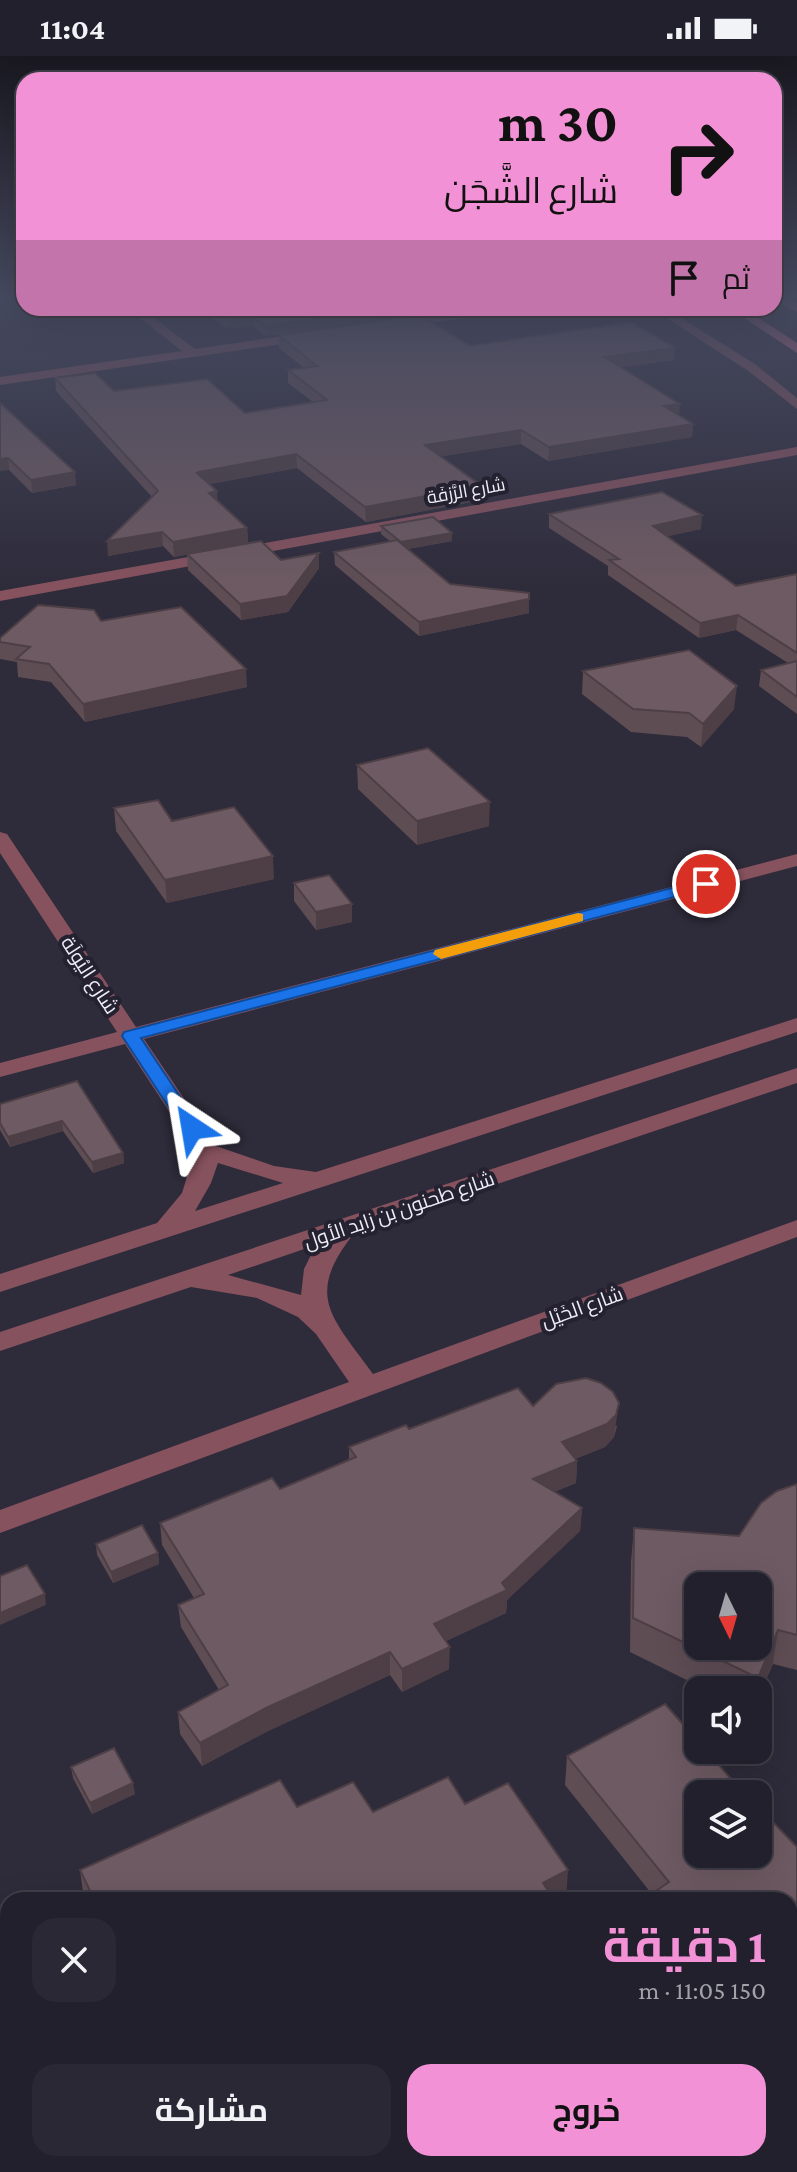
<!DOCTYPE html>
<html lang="ar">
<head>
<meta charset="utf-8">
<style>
	:root { --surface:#22202c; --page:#2a2834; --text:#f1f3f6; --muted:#a2a3a9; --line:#3f3e48; --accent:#f391d6 }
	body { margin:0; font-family:"Crimson Pro",Cairo,serif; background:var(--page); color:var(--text); direction:rtl; height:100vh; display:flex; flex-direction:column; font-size:30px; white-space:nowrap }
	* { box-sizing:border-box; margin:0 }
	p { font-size:26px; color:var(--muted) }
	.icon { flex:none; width:44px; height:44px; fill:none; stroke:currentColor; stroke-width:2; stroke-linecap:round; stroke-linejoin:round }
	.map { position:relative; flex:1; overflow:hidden; direction:ltr }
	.panel { position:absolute; left:0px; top:1836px; width:798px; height:280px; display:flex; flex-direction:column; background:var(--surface); border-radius:24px 24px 0 0; box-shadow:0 8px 32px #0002,0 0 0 2px var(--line); direction:rtl }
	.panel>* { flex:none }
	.guide { position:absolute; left:16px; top:16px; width:766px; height:244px; border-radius:24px; box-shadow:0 8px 32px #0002,0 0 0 2px var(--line); direction:rtl; background:#f391d6; color:#111; overflow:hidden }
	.needle { width:52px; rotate:175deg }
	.tools { position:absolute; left:684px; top:1516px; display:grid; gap:16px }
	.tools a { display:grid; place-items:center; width:88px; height:88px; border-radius:16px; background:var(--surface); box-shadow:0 8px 32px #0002,0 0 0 2px var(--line); font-size:40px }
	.pin { position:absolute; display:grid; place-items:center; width:68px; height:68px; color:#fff; margin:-34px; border:4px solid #fff; border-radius:50%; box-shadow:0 2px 8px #0007 }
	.me { position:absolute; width:88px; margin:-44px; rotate:327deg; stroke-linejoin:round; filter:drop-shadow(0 0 6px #0008) }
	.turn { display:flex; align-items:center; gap:28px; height:168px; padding:0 32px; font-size:36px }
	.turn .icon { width:104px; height:104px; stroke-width:2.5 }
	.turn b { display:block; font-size:56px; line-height:68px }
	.then { display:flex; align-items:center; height:76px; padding:0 32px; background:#0003; gap:16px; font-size:30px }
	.round { display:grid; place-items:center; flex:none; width:84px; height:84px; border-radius:24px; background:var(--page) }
	.summary { display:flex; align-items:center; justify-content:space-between; height:136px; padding:0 32px }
	h1 { font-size:48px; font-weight:700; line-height:60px; color:var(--accent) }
	.button { display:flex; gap:16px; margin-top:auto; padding:16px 32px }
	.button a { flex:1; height:92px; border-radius:24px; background:var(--accent); color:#111; font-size:32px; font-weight:700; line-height:92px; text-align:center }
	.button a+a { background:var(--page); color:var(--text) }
	.status { display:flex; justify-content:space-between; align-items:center; height:56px; padding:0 40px; background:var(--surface); direction:ltr }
	.status svg { height:22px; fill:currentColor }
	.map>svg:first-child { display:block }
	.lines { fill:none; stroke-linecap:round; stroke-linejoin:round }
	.minor { fill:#86525e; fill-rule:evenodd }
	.major { fill:#db728c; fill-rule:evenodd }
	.wall { fill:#5f4d54 }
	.shaded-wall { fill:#4d3f45 }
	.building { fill:#6e5a62; stroke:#4d3f45; stroke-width:2; fill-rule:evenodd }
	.route { fill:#1a73e8; stroke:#114b97; stroke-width:2 }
	.slow { fill:#f59e0b }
	.labels { text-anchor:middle; stroke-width:8; stroke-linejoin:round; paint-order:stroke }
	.far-street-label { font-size:18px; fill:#eeecf6; stroke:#242130 }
	.street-label { font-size:20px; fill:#eeecf6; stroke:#242130 }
</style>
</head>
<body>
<div class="status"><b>11:04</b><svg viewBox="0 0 49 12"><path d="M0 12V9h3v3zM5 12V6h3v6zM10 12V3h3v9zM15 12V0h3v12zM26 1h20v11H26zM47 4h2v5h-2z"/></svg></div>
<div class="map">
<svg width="797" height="2116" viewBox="0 0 797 2116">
	<rect width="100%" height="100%" fill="#2e2b3a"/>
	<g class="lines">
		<g class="minor">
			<path d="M127,252h14l54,41 115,-17 6,4 -6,4 -310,45v-8l182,-26z"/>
			<path d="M481,252h31l-6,4 -112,16 -6,-4 6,-4z"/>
			<path d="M651,252h14l90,56 42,34v11l-50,-39z"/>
			<path d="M797,391v8l-797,146v-10z"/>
			<path d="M0,776l7,2 129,193 661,-173v12l-653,173 72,107 58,20 42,6 481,-154v14l-797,260v-18l157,-51 25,-30 13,-42 -70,-107 -125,33v-14l117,-31 -117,-179zM218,1107l65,20 -88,28 16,-28z"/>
			<path d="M797,1012v15l-442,149c-51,64 -24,84 18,142l424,-154v17l-797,296v-23l349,-128 -33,-48 -18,-17 -41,-19 -66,-11 -191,64v-19zM316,1189l-12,24 -3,26 -73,-20z"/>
		</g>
		<g class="major">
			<path d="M774,239h9l14,8v9l-23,-13z"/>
			<path d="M729,252h14l54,35v10z"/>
		</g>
	</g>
	<g class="wall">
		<path d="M191,252h212v8l-138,20 -12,-10 -25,3 -21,-15 -7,1z"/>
		<path d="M279,279l395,25 -53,7 58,49 14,8 -1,13 -144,24 -27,-17 -80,12 41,44 -116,22 -69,-54 -88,16 8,7v10l30,27 1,15 -74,14 -11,-11 -55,10 44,-59 -96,-106 -1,-13 59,13 131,22 68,-11 -25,-19v-13l16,-2 -25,-20z"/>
		<path d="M0,347l76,82 -44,8 -23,-23z"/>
		<path d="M549,458l152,15 -34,7 69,50 61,-12v140l-38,-28 2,-16 27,-7 -52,-33 -37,8 -91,-63v-9l-59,-38z"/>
		<path d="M381,470l71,7v8l-44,8 42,35 79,29 -110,23 -84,-71 -1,-13 57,-10 -10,-8z"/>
		<path d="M319,497v15l-31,44 -47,8 -53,-50 -1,-16 94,6z"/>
		<path d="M101,565l146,66 -162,35 -34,-40 -33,-5 -1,-15 -17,-3v-21z"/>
		<path d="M583,615l151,38 -33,38 -14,-10 -56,-5 -49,-38z"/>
		<path d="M357,709l132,61 -72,19 -59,-56z"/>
		<path d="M114,752l58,13 102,58 -107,24 -51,-72z"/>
		<path d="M294,827l58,39 -36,8 -22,-29z"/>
		<path d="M77,1025l46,72 1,10 -31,10 -30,-42 -53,16 -10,-17v-26z"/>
		<path d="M533,1350l84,20 -3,11 -9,10 -30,12 2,2 -1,22 -22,9 28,16 -2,23 -73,69 -1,13 -60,28 3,28 -47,23 -12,-17 -122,56 -66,35 -22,-32 -2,-22 41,-22 -38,-63 -3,-22 16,-7 -32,-53 -2,-22 120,-34 69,-29v-13l60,-18z"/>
		<path d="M797,1428v186l-24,-6 -15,34v-8h-51l-77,-38 1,-90 3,-34 105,8z"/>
		<path d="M96,1488l62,9 1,11 -46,19 -16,-28z"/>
		<path d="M567,1700l199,63 31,28v182l-7,5v-134h-135v-2l-90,-113z"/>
		<path d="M71,1711l64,27 -43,20 -19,-36z"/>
		<path d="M465,1748l101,96h-482l-4,-30 217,-63 76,5z"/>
	</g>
	<g class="shaded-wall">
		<path d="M199,252h8v6l-7,1z"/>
		<path d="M390,252h13v8l-138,20v-10z"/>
		<path d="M252,260l1,10 -25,3v-10z"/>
		<path d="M675,292l-1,12 -70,10v-13z"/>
		<path d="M680,348l-1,13 -15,-11z"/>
		<path d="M693,368l-1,13 -144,24 1,-14z"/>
		<path d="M521,374v14l-96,15v-14z"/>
		<path d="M296,398l1,14 -97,18 -3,-13 2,-1z"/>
		<path d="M8,402l1,12 -9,1v-12z"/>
		<path d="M75,416l1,13 -44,8 -1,-13z"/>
		<path d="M482,430v14l-116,22 -1,-15z"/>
		<path d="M217,435l1,15 -9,-13z"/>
		<path d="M702,459l-1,14 -49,11 1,-14z"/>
		<path d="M247,472l1,15 -74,14 -1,-15z"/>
		<path d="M162,476l1,14 -55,10 -1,-15z"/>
		<path d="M452,477v8l-51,9v-8z"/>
		<path d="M319,497v15l-31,44 -47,8 -1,-16z"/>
		<path d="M529,543v14l-110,23v-14z"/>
		<path d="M738,559l-2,15 -37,8 1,-15z"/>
		<path d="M246,613l1,18 -162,35 -2,-18z"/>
		<path d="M737,630l-3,23 -33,38 2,-23z"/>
		<path d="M490,746l-1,24 -72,19v-24z"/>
		<path d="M273,800l1,23 -107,24 -2,-23z"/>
		<path d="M352,848v18l-36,8v-18z"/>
		<path d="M62,1065l1,10 -53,16 -2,-10z"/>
		<path d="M123,1097l1,10 -31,10 -1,-11z"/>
		<path d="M619,1347l-5,34 -9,10 -44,17 1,-22z"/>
		<path d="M577,1405l-1,22 -44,18 1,-22z"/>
		<path d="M582,1452l-2,23 -73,69 -1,13 -73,34 1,-23 68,-41z"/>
		<path d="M158,1497l1,11 -46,19 -2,-11z"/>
		<path d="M45,1538l1,11 -46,20v-12z"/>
		<path d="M778,1574l-5,34 -15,34v-8h-2l2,-12z"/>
		<path d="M450,1591l-1,22 -47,23v-23z"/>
		<path d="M390,1596v23l-122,56 -66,35 -2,-23 66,-35z"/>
		<path d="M133,1727l2,11 -43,20 -2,-11z"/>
		<path d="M568,1814l-2,30h-25l2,-17z"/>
		<path d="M797,1948v25l-7,5v-25z"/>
	</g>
	<g class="building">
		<path d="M212,252h178l-125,18 -13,-10 -24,3z"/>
		<path d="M420,259l50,31 161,-24 44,26 -71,9 76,47 -16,2 29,18 -144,23 -28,-17 -96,15 57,41 -117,21 -69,-53 -97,18 -2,1 20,18 -8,2 38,35 -74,14 -11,-10 -55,9 51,-50 -103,-113 40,-5 19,18 93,-12 38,34 82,-13 -39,-30 29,-4 -38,-31z"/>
		<path d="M0,347l75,69 -44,8 -23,-22 -8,1z"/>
		<path d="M662,436l40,23 -49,11 83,60 61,-12v79l-59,-38 -38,8 -91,-63 10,-1 -70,-45z"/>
		<path d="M433,461l19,16 -51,9 -20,-16z"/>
		<path d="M397,484l53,44 79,9v6l-110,23 -85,-70z"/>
		<path d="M261,485l20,19 38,-7 -32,43 -47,8 -53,-50z"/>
		<path d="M38,549l56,5 7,11 80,-14 65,62 -163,35 -34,-40 -33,-5 14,-12 -30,-5v-4z"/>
		<path d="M689,594l48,36 -34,38 -14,-11 -56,-4 -50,-38z"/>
		<path d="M797,605v36l-36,-27z"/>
		<path d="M428,692l62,54 -73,19 -60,-56z"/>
		<path d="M158,744l14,21 62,-14 39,49 -108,24 -51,-72z"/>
		<path d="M329,819l23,29 -36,8 -22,-29z"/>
		<path d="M77,1025l46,72 -31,9 -30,-41 -54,16 -8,-14v-19z"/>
		<path d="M586,1322l15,5 12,9 6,11 -3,12 -9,9 -45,18 15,19 -44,18 49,29 -80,75 5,7 -73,34 16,23 -48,22 -12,-17 -124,56 -66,35 -22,-31 50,-27 -50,-80 26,-11 -44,-71 112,-45 8,11 76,-32 -7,-10 57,-22 3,4 109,-41 15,18 23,-22z"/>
		<path d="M797,1428v151l-19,-5 -20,48 -125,-60 1,-90 105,8 22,-33 16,-12zM698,1530h60v60h-60z"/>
		<path d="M142,1469l16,28 -47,19 -15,-28z"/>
		<path d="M27,1509l18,29 -45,19v-37z"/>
		<path d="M665,1648l33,37v9h8l38,44h-46v60h60v-44l8,9 2,-2 29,30v157l-7,5v-109h-126l-8,-9 13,-9 -102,-126z"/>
		<path d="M114,1692l19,35 -43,20 -19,-36z"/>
		<path d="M448,1721l17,27 43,-21 60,87 -25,13 11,17h-462l2,-1 -14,-29 200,-90 17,27 56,-25 20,30z"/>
		<path d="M0,2023l8,21v64h24l2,5 -7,3h-27z"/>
		<path d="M172,2108h54l4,8h-59l-3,-6z"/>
	</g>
	<linearGradient id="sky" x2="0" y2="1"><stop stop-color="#191820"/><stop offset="0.45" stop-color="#464a60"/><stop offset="1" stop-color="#464a60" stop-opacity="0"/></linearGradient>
	<rect width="797" height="535" fill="url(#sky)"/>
	<path class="route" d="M706,823l6,2v6l-571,151 60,90 -3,4h-13l-63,-96 2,-4z"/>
	<path class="slow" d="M578,857l5,1v7l-142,38 -8,-5 2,-4z"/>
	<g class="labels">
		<g class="far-street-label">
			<text transform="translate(466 435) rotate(-10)" y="6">شارع الرَّزفَة</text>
		</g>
		<g class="street-label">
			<text transform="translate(90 919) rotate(57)" y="7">شارع اليُولَة</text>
			<text transform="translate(399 1154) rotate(-19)" y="7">شارع طحنون بن زايد الأول</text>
			<text transform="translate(582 1251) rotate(-20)" y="7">شارع الخَيْل</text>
		</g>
	</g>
</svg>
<div class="tools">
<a><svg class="needle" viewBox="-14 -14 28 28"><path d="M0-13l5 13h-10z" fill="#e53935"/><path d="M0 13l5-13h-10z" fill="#a2a3a9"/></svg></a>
<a><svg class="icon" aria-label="sound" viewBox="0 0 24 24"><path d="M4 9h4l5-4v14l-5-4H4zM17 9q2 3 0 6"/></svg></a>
<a><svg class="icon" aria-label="layers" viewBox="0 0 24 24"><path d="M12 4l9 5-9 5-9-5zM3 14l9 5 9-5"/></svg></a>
</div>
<div class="pin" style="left:706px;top:828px;background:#d93025"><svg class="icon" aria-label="arrive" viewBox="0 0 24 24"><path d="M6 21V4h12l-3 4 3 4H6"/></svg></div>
<svg class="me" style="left:192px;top:1072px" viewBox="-20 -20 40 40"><path d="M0-17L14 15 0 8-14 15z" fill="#1a73e8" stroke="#fff" stroke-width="4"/></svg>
<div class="guide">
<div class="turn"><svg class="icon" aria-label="right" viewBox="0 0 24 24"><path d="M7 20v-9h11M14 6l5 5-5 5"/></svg><div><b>30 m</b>شارع الشَّجَن</div></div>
<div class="then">ثم<svg class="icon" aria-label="arrive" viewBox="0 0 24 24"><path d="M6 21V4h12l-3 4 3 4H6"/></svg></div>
</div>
<section class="panel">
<div class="summary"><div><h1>1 دقيقة</h1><p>150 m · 11:05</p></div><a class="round"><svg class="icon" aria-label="close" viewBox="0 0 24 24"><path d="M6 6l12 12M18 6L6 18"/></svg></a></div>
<div class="button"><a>خروج</a><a>مشاركة</a></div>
</section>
</div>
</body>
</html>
